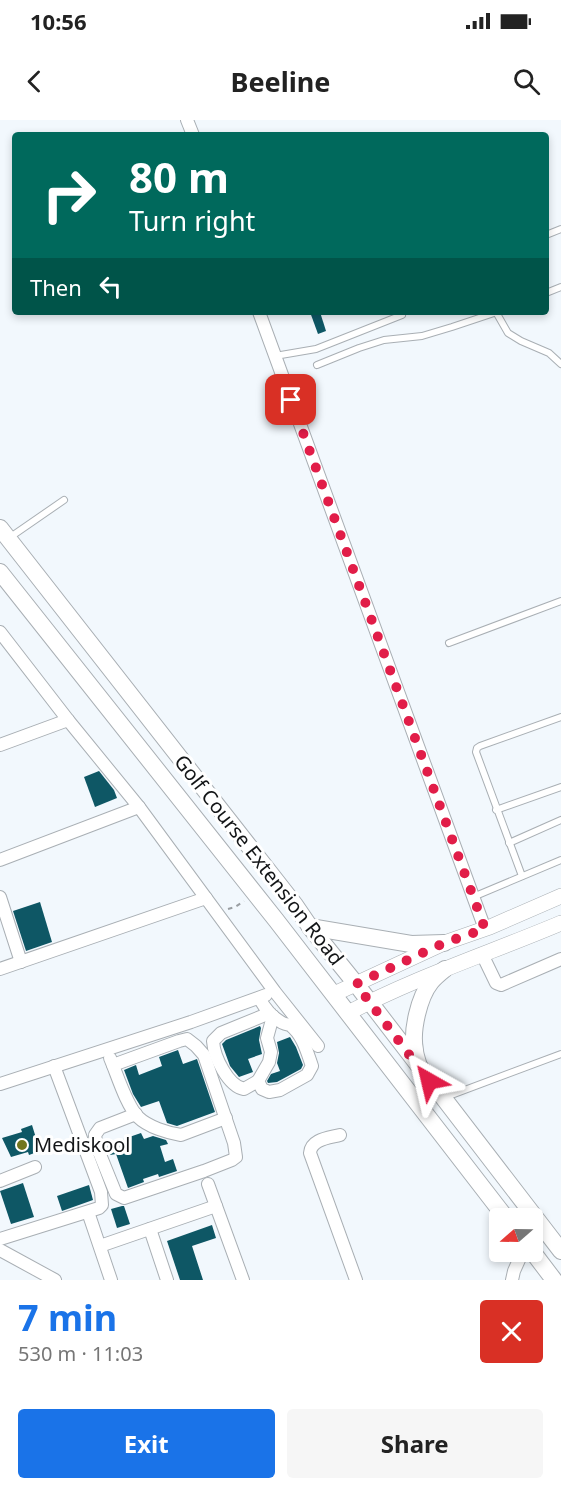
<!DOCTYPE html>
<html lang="en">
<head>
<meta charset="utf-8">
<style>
	:root { --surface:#fff; --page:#f6f6f6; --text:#222; --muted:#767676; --accent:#1a73e8 }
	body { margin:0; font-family:"Noto Sans",sans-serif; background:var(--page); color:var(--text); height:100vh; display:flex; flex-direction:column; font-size:22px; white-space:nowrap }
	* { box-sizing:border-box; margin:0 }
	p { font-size:20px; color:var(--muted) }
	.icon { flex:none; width:33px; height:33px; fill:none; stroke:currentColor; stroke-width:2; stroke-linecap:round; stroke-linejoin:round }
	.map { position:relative; height:1160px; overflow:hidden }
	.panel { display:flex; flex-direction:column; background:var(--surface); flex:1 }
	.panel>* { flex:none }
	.top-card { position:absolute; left:12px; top:12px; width:537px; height:183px; border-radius:6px; box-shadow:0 3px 9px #0003; background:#00695c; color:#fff; overflow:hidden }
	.needle { width:39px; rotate:250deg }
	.controls { position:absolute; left:489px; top:1088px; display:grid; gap:12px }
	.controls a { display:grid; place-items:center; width:54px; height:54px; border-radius:6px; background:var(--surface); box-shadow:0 3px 9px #0003; font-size:30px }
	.pin { position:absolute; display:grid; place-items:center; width:51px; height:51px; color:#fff; margin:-26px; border-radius:12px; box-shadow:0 3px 9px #0006 }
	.me { position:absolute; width:66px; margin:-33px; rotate:323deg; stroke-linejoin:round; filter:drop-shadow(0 0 4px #0008) }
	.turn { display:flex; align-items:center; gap:21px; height:126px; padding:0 18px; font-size:27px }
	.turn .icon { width:78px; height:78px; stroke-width:2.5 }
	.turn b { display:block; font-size:42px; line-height:51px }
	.then { display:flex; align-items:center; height:57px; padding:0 18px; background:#0003; gap:12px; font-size:22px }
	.round { display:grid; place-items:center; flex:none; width:63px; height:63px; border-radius:6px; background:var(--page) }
	.summary { display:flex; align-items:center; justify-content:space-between; height:102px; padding:0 18px }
	h1 { font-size:36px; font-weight:700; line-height:45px; color:var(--accent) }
	.action { display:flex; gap:12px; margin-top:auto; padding:12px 18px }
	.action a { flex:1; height:69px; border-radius:6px; background:var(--accent); color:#fff; font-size:24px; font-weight:700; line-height:69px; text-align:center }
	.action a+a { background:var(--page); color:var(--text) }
	.status { display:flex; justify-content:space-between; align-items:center; height:42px; padding:0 30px; background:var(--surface); direction:ltr }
	.status svg { height:16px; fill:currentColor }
	header { display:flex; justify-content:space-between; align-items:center; height:78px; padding:0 18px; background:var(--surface); font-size:27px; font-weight:700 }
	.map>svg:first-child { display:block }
	.building { fill:#0e5765 }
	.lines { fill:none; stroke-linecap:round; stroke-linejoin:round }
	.service-casing { stroke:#a9afb4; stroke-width:8 }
	.minor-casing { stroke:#a9afb4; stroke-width:14 }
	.tertiary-casing { stroke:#a9afb4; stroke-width:16 }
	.secondary-casing { stroke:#a9afb4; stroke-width:18 }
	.path { stroke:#9a9ea2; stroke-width:2; stroke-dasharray:4.5 4.5; stroke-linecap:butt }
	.service { stroke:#fff; stroke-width:6 }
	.minor { stroke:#fff; stroke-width:12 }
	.tertiary { stroke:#fff; stroke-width:15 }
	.secondary { stroke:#fff; stroke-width:16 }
	.route { stroke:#e11d48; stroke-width:10; stroke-dasharray:0 18 }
	.poi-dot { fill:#72761d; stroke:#fff; stroke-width:2 }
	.labels { text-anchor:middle; stroke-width:6; stroke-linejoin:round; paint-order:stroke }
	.street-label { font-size:20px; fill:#131517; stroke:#fff }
	.poi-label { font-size:20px; fill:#131517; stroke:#fff; text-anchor:start }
</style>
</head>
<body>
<div class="status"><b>10:56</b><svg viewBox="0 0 49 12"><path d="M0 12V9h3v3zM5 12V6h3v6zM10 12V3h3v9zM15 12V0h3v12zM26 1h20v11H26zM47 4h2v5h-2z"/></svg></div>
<header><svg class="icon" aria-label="back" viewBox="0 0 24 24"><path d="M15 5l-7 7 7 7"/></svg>Beeline<svg class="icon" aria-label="search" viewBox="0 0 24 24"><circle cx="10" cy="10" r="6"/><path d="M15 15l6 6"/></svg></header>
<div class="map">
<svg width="561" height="1160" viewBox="0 0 561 1160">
	<rect width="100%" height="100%" fill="#f2f8fd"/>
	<g class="building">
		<path d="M310,192h10l6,19 -8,3z"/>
		<path d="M99,651l15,19 3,8 -22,9 -11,-30z"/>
		<path d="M40,782l12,40 -26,9 -13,-40z"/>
		<path d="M260,906l1,2 -2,12 3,14 -14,5 5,13 -14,5 -9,-11 -8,-22 4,-4z"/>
		<path d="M290,917l6,10 7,18 -2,4 -24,13 -9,1 -1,-2 4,-7 9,-3 -3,-8 2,-10 -2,-11z"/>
		<path d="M178,930l5,14 14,-5 18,53 -38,14 -10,-3 -8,-22 -18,6 -8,-13 -9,-24 12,-5 3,10 23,-9 -3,-9z"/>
		<path d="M32,1005l8,26 -11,4 -1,-3 -17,5 -9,-19 20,-6 -1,-3z"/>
		<path d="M141,1013l3,6 9,-3 13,4 2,4 -8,2 5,16 8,-3 4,12 -18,6 -1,-3 -15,5 1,3 -16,6 -12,-34 -6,1 -4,-10z"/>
		<path d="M23,1063l11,34 -23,7 -11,-33z"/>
		<path d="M89,1065l4,15 -31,11 -5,-15z"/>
		<path d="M122,1086h2l6,18 -13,4 -6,-19z"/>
		<path d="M212,1105l4,13 -24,8 11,34h-23l-13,-39z"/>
	</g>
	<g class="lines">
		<defs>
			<g id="service">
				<path d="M546,115l15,-6"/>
				<path d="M546,173l15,-6"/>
				<path d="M496,192l12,21 13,8 28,12 12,11"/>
				<path d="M275,236l41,-7 86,-34"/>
				<path d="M317,245l42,-17 25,-8 38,-4 30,-9 45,-15"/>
				<path d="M9,418l55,-38"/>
				<path d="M449,523l112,-42"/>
				<path d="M496,690l65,-23"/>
				<path d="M509,723l52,-23"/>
				<path d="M522,756l-46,-124 1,-4 3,-2 81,-29"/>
				<path d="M473,777l88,-37"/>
				<path d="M446,977l115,-43"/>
			</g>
			<g id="minor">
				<path d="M187,0l6,15"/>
				<path d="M259,192l226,617"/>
				<path d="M0,512l68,88 71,87 136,185 43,54"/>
				<path d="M0,625l68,-25"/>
				<path d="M0,740l139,-53"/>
				<path d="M0,777l21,65"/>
				<path d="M482,834l14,29 5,2 60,-26"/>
				<path d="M0,849l206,-71"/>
				<path d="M259,878c5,9 12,19 22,24 1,1 7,3 9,3 13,10 17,27 22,41l-5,9 -27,15 -11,2 -7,-3 -4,-8 -14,8c-16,-3 -30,-32 -31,-48l8,-8 49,-20"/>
				<path d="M110,938c7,16 16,47 28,59 10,10 30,16 43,18l45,-17"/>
				<path d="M113,945l66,-24 8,-2 9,7 8,9 30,88 2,14 -4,3 -28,11 -80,27 -8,-4 -19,-47 -2,-12 5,-7 36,-14"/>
				<path d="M258,961l11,-19 2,-10 -4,-14 6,-22"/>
				<path d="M0,964l191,-62 75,-27"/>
				<path d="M340,1015c-11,3 -29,4 -30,18l46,127"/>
				<path d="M0,1061l35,-14"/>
				<path d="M208,1064l35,96"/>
				<path d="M88,1092l23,68"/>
				<path d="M150,1109l17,51"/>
				<path d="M0,1119l99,-31 3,-3 -1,-13 -47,-126"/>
				<path d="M100,1126l116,-40"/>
				<path d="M0,1130l55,30"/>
				<path d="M512,1160l2,-9 9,-20"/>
			</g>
			<g id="tertiary">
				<path d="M334,874l110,-51 46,-16 71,-31"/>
				<path d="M348,893c68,-36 142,-60 213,-90"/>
			</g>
			<g id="secondary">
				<path d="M0,408l295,377 15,22 46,57 205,267"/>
				<path d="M0,452l276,348 230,298"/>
				<path d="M310,807l101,17 33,-1"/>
				<path d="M418,943c-1,-4 -3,-9 -3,-13 -4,-19 4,-53 16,-68 4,-5 9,-9 14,-13"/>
				<path d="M532,1131l22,29"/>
			</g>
		</defs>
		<use href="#service" class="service-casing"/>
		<use href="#minor" class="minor-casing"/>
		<use href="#tertiary" class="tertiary-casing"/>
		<use href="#secondary" class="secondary-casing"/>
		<path class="path" d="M228,789l7,-2 9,-6"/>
		<use href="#service" class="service"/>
		<use href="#minor" class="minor"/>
		<use href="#tertiary" class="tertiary"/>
		<use href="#secondary" class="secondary"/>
	</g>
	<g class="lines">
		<path class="route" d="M291,280l194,529 -41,14 -88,41 73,97"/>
	</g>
	<circle class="poi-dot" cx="22" cy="1025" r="6"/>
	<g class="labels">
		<g class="street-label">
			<text transform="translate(259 740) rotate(52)" y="7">Golf Course Extension Road</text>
		</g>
		<g class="poi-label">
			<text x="34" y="1032">Mediskool</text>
		</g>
	</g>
</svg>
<div class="controls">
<a><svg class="needle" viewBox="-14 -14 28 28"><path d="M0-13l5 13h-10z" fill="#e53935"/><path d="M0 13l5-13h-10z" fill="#767676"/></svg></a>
</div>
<div class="pin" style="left:291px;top:280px;background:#d93025"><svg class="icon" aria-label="arrive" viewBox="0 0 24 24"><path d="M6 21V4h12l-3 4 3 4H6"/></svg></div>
<svg class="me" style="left:429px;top:961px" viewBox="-20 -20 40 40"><path d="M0-17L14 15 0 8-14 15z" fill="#e11d48" stroke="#fff" stroke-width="4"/></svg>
<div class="top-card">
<div class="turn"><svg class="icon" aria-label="right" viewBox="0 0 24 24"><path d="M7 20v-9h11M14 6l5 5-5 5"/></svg><div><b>80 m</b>Turn right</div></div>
<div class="then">Then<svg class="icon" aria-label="left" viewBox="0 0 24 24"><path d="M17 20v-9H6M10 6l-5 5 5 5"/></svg></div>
</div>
</div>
<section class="panel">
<div class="summary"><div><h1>7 min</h1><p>530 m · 11:03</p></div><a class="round" style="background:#d93025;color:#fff"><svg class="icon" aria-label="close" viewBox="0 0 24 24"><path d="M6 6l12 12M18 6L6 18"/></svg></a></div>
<div class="action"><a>Exit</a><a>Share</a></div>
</section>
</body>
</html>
